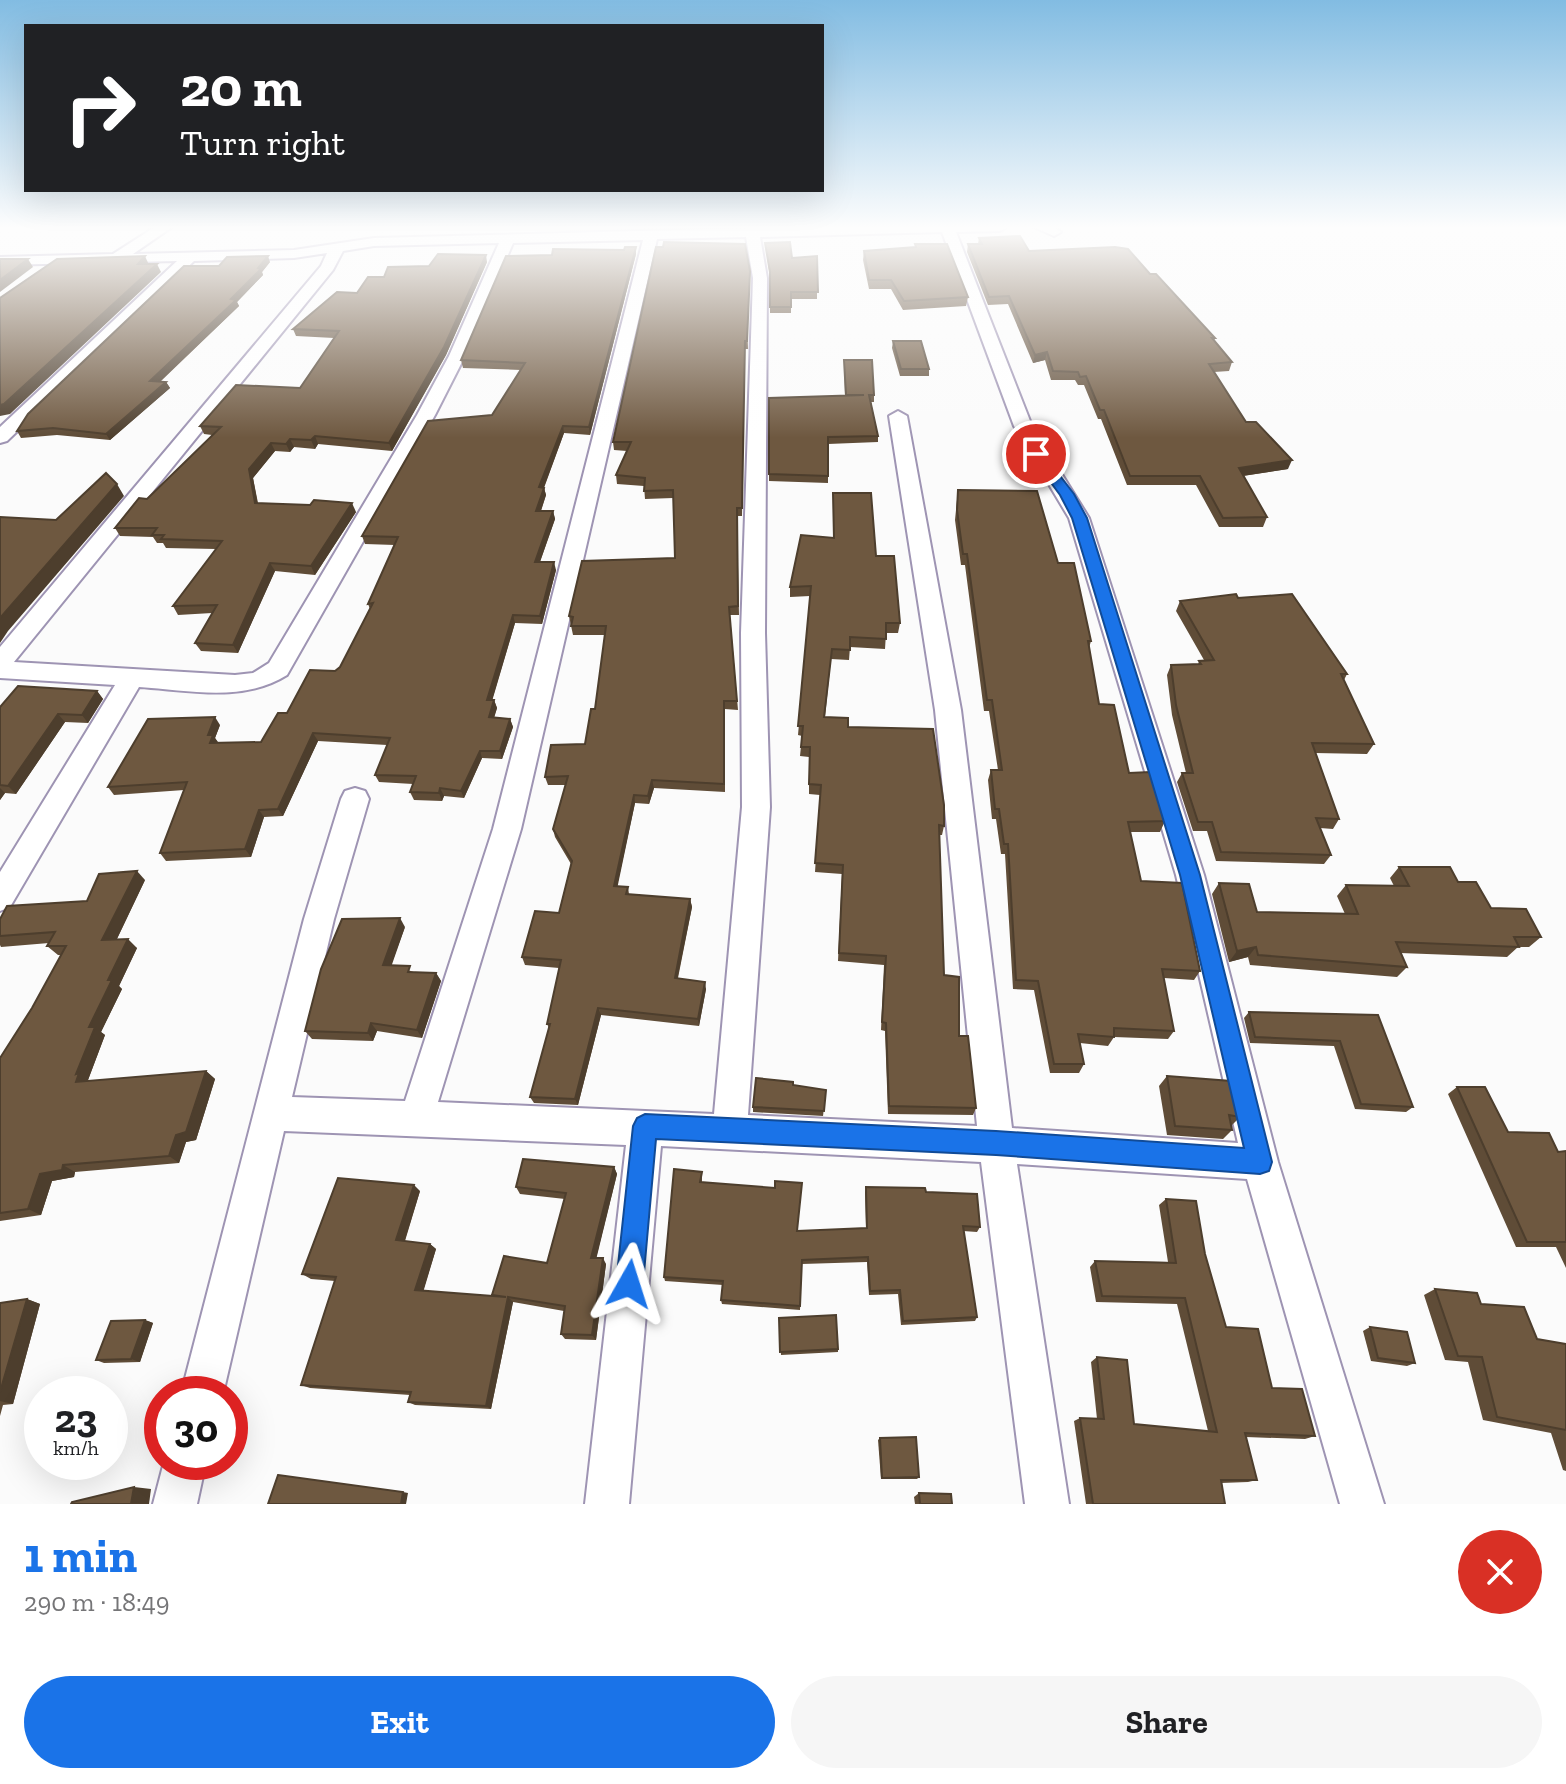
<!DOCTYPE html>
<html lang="en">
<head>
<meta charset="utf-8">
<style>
	:root { --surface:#fff; --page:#f6f6f6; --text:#202124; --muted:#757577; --accent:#1a73e8 }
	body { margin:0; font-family:"Zilla Slab",serif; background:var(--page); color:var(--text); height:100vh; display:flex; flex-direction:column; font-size:30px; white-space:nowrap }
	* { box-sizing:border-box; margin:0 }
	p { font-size:26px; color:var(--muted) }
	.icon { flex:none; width:44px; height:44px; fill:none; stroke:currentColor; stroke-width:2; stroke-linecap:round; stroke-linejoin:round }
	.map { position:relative; height:1504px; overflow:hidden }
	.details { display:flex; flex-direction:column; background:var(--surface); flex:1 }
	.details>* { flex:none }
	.hud { position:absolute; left:24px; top:24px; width:800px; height:168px; border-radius:0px; box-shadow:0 8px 32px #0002; background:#202124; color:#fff; overflow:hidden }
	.speed { position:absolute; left:24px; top:1376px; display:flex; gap:16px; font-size:40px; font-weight:700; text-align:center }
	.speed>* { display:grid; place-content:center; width:104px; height:104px; border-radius:50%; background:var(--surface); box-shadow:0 8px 32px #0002; line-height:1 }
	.speed small { font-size:20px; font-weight:400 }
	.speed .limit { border:12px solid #d22; background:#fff; color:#111 }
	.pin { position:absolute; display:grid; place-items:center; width:68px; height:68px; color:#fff; margin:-34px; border:4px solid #fff; border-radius:50%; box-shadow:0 2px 8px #0007 }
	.me { position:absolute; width:88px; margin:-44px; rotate:6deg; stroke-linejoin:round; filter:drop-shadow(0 0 6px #0008) }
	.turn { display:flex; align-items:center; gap:28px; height:168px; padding:0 24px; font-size:36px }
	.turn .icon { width:104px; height:104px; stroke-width:2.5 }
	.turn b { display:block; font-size:56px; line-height:68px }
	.round { display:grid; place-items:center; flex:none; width:84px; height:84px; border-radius:42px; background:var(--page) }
	.head { display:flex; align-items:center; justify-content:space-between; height:136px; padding:0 24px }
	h1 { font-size:48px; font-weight:800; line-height:60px; color:var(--accent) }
	.cta { display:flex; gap:16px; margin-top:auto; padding:16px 24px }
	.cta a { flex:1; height:92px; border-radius:48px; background:var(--accent); color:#fff; font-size:32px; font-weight:800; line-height:92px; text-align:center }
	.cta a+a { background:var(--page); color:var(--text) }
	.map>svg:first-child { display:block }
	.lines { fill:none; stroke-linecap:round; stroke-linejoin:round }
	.minor-casing { stroke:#9e94b3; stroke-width:4 }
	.minor { fill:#fff; fill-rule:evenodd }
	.wall { fill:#5f4c37 }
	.shaded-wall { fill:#4d3e2d }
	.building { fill:#6e5840; stroke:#4d3e2d; stroke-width:2 }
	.route { fill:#1a73e8; stroke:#114b97; stroke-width:2 }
</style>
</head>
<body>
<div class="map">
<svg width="1566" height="1504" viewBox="0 0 1566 1504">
	<rect width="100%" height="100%" fill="#fbfbfb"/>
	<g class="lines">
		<defs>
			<g id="minor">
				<path d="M155,227h17l-39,27 161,-4 80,-12 378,-10 255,-1 -7,4 -44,1 76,194 57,92 115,357 74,287 106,342h-44l-93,-325 -230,-15 52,340h-44l-44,-342 -320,-16 -32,358h-44l41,-359 -342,-14 -61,263h-42l123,-475 37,-120 4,-8 10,-3 10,3 4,8 -35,120 -42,178 113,4 88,-272 150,-589 -130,3 -48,113 -30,59 -148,260c-44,28 -99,15 -148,12l-129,220 -10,4v-39l115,-187 -115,-7v-31l321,-381 6,-13 -33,5 -100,3 -187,180 -7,2v-16l177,-166 -177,4v-8l113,-3zM942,232l72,194 55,92 107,357 62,268 -226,-15 -51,-418 -54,-294 -9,-5 -9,5 46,294 42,416 -229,-11 22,-308 -5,-174 2,-355 -7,-41zM746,237l7,41 -12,355 1,174 -28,307 -276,-12 83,-273 136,-590zM499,243l-50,113 -32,59 -148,248 -16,10 -18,2 -221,-13 319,-392 10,-19 31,-5z"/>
				<path d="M1034,227h20l7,5 -7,4z"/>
				<path d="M164,1462h42l-9,42h-44z"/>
			</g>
		</defs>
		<use href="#minor" class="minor-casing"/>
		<use href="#minor" class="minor"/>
	</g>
	<g class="wall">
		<path d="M979,238l50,13 121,23 65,64 -1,3 18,21 -3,9 -15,1 32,50 42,47 -45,7 24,41 -4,10h-44l-23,-42h-69l-26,-66h-3l-14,-34h-6l-3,-5h-24l-6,-20 -12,3 -25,-59 -20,1 -21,-53 1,-8h10z"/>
		<path d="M765,243l27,15 25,-2v43h-26v14h-21v-36z"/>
		<path d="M745,244l3,105h-3l-3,167h-5l2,99h-9l8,95 -13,-1v83l-71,-4 -5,16 -14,-1 -18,83 11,1 1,7 61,5 2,8 -14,71 28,11 -7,37 -98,-11 -23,90 -44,-2 -4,-6 19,-69 -2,-4 12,-56 -34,-3 -3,-8 37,-44 12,-49 -16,-27 -2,-8 13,-44h-18l-3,-8 40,-33 10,-35 10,-74h-32l-4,-19 106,-58 -2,-60 -28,1 -1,-13 -27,-2 -1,-9 11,-24 -13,-1 -1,-8z"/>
		<path d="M915,244l53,53 -2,9 -63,4 -12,-21h-22l-6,-29 1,-9 51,-4z"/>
		<path d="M636,254l-46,181 -26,-2 -20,55 2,7 -5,16h12l2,8 -15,43 16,8 -14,54 -27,-1 -23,77h2l3,8 -3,9 16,2 3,8 -11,32 -20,-1 -18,40 -20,-2 -2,5 -28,-1 -4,-8 3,-8 -34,-2 -4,-7 12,-30 -69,-4 -35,75 -19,1 -13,40 -85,4 -6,-8 24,-63 -70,5 -6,-8 112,-62 -5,13 3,5 43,-1 26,-29 53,-46 30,-58 -2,-5 27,-59 -30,-1 -3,-8 130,-121 29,-45 -58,-2 -2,-8z"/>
		<path d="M270,262l-8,10 1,3 -26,27 2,4 -79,76h6l4,6 -60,52 -53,-5 -36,3 -4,-7 202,-165z"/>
		<path d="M487,262l-41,93 -54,96 -74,-7 -3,5 -21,-2 -4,5 -15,-1 -22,27 5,25 98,9 -41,63 -40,-4 -37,82 -37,-2 -6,-8 17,-30 -34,2 -5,-9 43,-57 -50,-1 -3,-5h-6l-4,-6 -33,-1 -5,-8 32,-29 65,-64 -8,-1 -4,-8 100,-38 34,-50 -38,-2 -3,-7 91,-52z"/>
		<path d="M893,341l36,28v7h-29l-8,-28z"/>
		<path d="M844,360l30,35v7h-3l7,34v6l-50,2v39l-59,-2v-83l76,-2z"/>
		<path d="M958,490l100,73 33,78 -2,7 10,56 30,69 36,48 -5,11h-30l11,49 59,90 -6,9 -30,-2 10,53 -6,8 -54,-2 -6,9 -28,-3 4,21 -5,9h-29l-16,-83 -21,-1 -8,-135h-4l-5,-35h-4l-4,-39 3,-10h7l-9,-59h-5l-19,-146h-4l-6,-45z"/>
		<path d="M833,493l43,63 24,67 -2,10h-12l-1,16 -35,-2 -1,13 -18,-1 -6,58 23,10 96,99 -2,9h-3l5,140 32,133 -3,7 -85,-1 -3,-83 -4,-1 3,-65 -46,-4 4,-87 -27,-2 5,-77 -11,-1v-37l-9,-1 2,-20 -4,-1 12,-139 -20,1v-10l43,-49z"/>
		<path d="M1238,598l109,76 -3,6 30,64 -7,10 -52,-1 24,66 -6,10 -13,-1 11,27 -7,9 -108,-3 -9,-30h-14l-16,-49 5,-9h4l-14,-58 -5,-40 4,-10h27l1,-4 5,-1 -28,-49 4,-10z"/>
		<path d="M97,691l6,8 -15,24 -23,-1 -49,72 -11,-1 -5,7v-93z"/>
		<path d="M1399,867l59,15 33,26 50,29 -12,10h-11l-11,10 -107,-4 7,14 -10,10 -147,-12 -2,-8 -19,5 -17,-68 7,-11 38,29 88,2 -8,-18 9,-11 48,1 -4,-8z"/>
		<path d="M145,880l-28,59 20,9 -18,38 3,3 -21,43 4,3 -17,45 1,1 117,-10 9,8 -19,61 -10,2 -7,21 -104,9 -1,5 -22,4 -11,34 -41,6v-163l32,-50 29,-53h-3l-11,-9 2,-3 -48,4 -1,-2v-9l87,-35z"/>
		<path d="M405,927l-14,38 23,7 22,1 5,8 -19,57 -45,-7 -4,10 -61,-2 -7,-8z"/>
		<path d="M1249,1012l129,3 35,92 -7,5 -51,-3 -21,-63 -84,-3 -6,-25z"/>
		<path d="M1167,1076l73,41 -9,9 1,4 -9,9 -56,-4 -8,-49z"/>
		<path d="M1457,1087l51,45 50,20 8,-1v117l-10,-21h-40l-68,-153z"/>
		<path d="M826,1090l-3,26 -70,-4v-5z"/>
		<path d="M614,1167l3,7 -21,84 10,6 -10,76 -31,-1 -4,-5 3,-23 -51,-9 -22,107 -76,-4 -7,-3 2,-7 -100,-7 -9,-3 34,-104 -24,-2 -9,-5 118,-83 -15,50 25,3 6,5 -13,42 71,5 53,-33 18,-64 -45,-5 -4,-7z"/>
		<path d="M702,1172v11l96,48 68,-3 -1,-36 1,-5 60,5 54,35 -3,5 -14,-1 14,86 -2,4 -74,4 -3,-31 -29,1 -2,-33 -65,2 -2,46 -78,-6 -1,-4 2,-15 -58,-4 -1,-4z"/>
		<path d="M1166,1199l39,55 21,73 46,61 43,48 -10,3 -59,-2 11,43 -9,2 -27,1 4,21h-139l-12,-83 6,-3 17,1 -6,-57 6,-5 37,67 74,7 -31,-127 -81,-2 -6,-35 5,-6 73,1 -9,-57z"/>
		<path d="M1435,1289l46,15 56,35 29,5v127l-3,-1 -12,-37 -68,-13 -15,-58 -23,-2 -21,-65z"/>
		<path d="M27,1299l13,5 -27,100 -10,1 -3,11v-113z"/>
		<path d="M779,1318l59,31v3l-57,3z"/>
		<path d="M145,1320l8,3 -13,39 -36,1 -8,-3z"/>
		<path d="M1370,1327l45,36 -8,3 -36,-5 -8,-30z"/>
		<path d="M880,1438l39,39 -2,2h-36l-3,-39z"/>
		<path d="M919,1493l33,11h-37l-1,-7z"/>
	</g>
	<g class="shaded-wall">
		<path d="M636,247v7l-46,181 -1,-8z"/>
		<path d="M486,255l1,7 -41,93 -54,96 -3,-8z"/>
		<path d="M145,256l4,9 -11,-1z"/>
		<path d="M268,256l2,6 -8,10 1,3 -26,27 2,4 -86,82 -3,-7 81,-82z"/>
		<path d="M28,259l5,8 -33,25v-12z"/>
		<path d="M157,264l4,8 -151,142 -10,2v-11z"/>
		<path d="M1047,352l-2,8 -12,3 2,-8z"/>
		<path d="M166,382l4,6 -60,52 -4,-6z"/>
		<path d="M563,426l1,7 -23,62 -2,-8z"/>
		<path d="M315,436l3,8 -3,5 -4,-9z"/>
		<path d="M290,439l4,8 -4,5 -4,-8z"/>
		<path d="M271,443l4,8 -22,27 6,33 -4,-8 -6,-34z"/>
		<path d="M1292,460l-4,9 -53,8 4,-9z"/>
		<path d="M117,484l7,12 -116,135 -8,12v-25z"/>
		<path d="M544,488l2,7 -8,24 -2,-8z"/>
		<path d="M352,503l4,9 -41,63 -4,-9z"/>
		<path d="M553,511l2,8 -18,51 -2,-8z"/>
		<path d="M554,562l2,8 -14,54 -2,-8z"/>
		<path d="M270,563l5,8 -37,82 -5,-8z"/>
		<path d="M513,615l2,8 -25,85 -3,-8z"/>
		<path d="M97,691l6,8 -15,24 -6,-8z"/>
		<path d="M494,700l3,8 -5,17 -3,-8z"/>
		<path d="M58,714l7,8 -49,72 -8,-8z"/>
		<path d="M215,717l5,8 -5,13 3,4 -8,1 -2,-8z"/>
		<path d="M510,719l3,8 -11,32 -2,-8z"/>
		<path d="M313,733l5,8 -35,75 -5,-7z"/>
		<path d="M480,751l2,7 -18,40 -3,-7z"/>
		<path d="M652,780l2,8 -5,16 -1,-8z"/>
		<path d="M0,788l5,5 -5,7z"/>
		<path d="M440,788l4,8 -2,5 -3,-8z"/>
		<path d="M634,795l1,8 -19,91 -2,-8z"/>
		<path d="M259,810l5,7 -13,40 -6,-8z"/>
		<path d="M137,871l8,9 -33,69 -10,-9z"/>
		<path d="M690,899l2,8 -16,78 -1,-7z"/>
		<path d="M400,918l5,9 -16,46 -6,-8z"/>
		<path d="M128,939l9,9 -18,38 3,3 -21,43 4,3 -17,45 2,1 -14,1v-8l13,-47 19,-47z"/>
		<path d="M1256,947l-8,10 -19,5 8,-11z"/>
		<path d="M436,973l5,8 -19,57 -5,-8z"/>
		<path d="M705,982l1,7 -7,37 -1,-7z"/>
		<path d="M598,1008l3,7 -23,90 -3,-6z"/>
		<path d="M371,1023l6,8 -4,10 -5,-8z"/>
		<path d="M206,1071l9,8 -19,61 -10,2 -7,21 -10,-7 7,-21z"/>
		<path d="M63,1165l12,7 -1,5 -22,4 -11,34 -13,-6 12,-35z"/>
		<path d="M614,1167l3,7 -22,90 -4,-6z"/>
		<path d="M414,1185l6,6 -17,55 -7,-6z"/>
		<path d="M430,1244l6,5 -14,47 -7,-6z"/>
		<path d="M603,1258l3,6 -10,76 -4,-5z"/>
		<path d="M508,1297l5,5 -22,107 -5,-3z"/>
		<path d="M27,1299l13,5 -27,100 -13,-3v-9z"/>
		<path d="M145,1320l8,3 -13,39 -9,-3z"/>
		<path d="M134,1487l17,2 -2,15h-18z"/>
		<path d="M403,1492l5,1 -2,11h-5z"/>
	</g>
	<g class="building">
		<path d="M1020,236l9,15 86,-4 13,2 22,25h6l59,64h-3l20,24 -23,2 37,58h10l36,38 -53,8 28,49 -44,1 -23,-42h-70l-26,-66h-4l-14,-34 -6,1 -2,-5 -25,-1 -6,-19 -12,3 -26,-59 -20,1 -21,-53h14l-3,-6z"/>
		<path d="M664,242l81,2 5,27 -3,70h-2l-3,167h-5l1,98 -9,1 8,94h-13v83l-72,-4 -4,16 -14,-1 -20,91 14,1 -2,7 64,5 -15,79 30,4 -7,37 -100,-11 -23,91 -45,-2 20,-73h-3l14,-64 -39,-3 13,-46 24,2 13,-52 -19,-32 15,-53 -23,1 6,-32 34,-1 6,-35h4l11,-83h-35l2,-9 -4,-1 13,-55 93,-3 -2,-68 -29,1 1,-13 -29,-3 15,-33h-18l43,-195h7z"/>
		<path d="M790,242l2,16 25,-2 1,36h-27v15h-21v-35l-5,-29z"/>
		<path d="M915,244h32l21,53 -64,4 -13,-21h-22l-5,-29 52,-4z"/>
		<path d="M625,247h11l-47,180 -26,-1 -24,61 5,1 -8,23h17l-18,51h19l-14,54 -27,-1 -26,85h7l-5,17 21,2 -10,32h-20l-19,40 -21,-3 -1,5 -29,-1 6,-16 -41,-1 15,-37 -77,-5 -35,76 -19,1 -14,39 -85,4 27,-71 -79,5 40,-68 67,-2 -7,18h5l-3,8 51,-1 17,-29h9l23,-43 25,1 5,-4 33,-64 -5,1 30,-67 -36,-1 66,-115 64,-6 33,-52 -64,-3 45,-104 46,-1 1,-6 71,1z"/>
		<path d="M438,254l48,1 -42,92 -55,96 -74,-7 -4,4 -21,-1 -4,5 -15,-1 -22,26 6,34 55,2 4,-5 38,3 -41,63 -41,-3 -37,82 -38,-2 22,-38 -44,1 49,-65 -61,-2 3,-4h-12l5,-7h-42l24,-30 8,1 74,-72 -21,-1 36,-41 64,3 39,-57 -46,-2 44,-37 20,1 11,-16h16l4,-10 41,-1z"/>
		<path d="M145,256l-7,8h19l-153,140 -4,1v-107l57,-39z"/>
		<path d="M268,256l-10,12 3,1 -30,30 5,1 -86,81 16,1 -60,52 -53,-6 -36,3 11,-17 156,-148h35l8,-9z"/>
		<path d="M0,259h28l-28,21z"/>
		<path d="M893,341h28l8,28h-28z"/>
		<path d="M844,360h28l2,35h-5l9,41 -50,1v39l-59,-2v-76l95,-3h-18z"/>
		<path d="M106,473l11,11 -117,134v-101l56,3z"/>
		<path d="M958,490l79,1 21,72h16l17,78h-3l11,63 15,1 15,68 21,-1 15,49 -37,1 13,59 41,2 18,88 -38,-2 12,62 -60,-3v9l-36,-3 6,30h-30l-16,-83 -22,-1 -8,-136h-4l-5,-35h-4l-4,-39h11l-10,-70h-5l-20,-146h-4l-6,-44z"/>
		<path d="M833,493h38l5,63h18l6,67h-14v16l-36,-2v13l-18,-1 -8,68 24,1v9l85,2 11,76v21l-5,-1 5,150 15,2v59h9l8,72 -87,-2 -3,-83 -4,-1 4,-66 -47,-3 4,-88 -28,-2 6,-78 -12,-1 1,-37h-9l2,-21h-5l13,-140 -21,1 11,-52 33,3z"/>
		<path d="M1236,594l2,4 54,-4 55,80h-6l33,70 -62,-1 27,76 -23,-1 15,37 -110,-3 -9,-30h-14l-16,-49h11l-17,-68 -5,-40 30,-1 -2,-3 15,-1 -34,-59z"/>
		<path d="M18,686l79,5 -15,24 -24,-1 -50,72 -8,-1v-78z"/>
		<path d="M1399,867h51l8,15h18l15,26 35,1 15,28h-27l5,10 -123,-5 11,25 -149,-12 -2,-8 -19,4 -18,-68 30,1 8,28 101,2 -12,-29 63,1z"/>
		<path d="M137,871l-35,69 26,-1 -20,41h4l-23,47h6l-19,47 3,-1 -3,9 130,-11 -20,61 -10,3 -7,21 -106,9 -1,5 -22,4 -12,35 -28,4v-155l32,-50 34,-62h-19l8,-14 -55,4v-17l7,-13 80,-5 12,-27z"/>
		<path d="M400,918l-17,47 27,1 -2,6 28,1 -19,57 -46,-7 -3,10 -63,-2 16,-62 21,-50z"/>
		<path d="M1249,1012l129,3 35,92 -52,-3 -21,-63 -85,-4z"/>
		<path d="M1167,1076l64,5 9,36 -11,-2 3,15 -57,-4z"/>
		<path d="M756,1078l37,4v3l33,5 -2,21 -71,-4z"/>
		<path d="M1457,1087h28l23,45 41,1 9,19 8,-1v91h-39z"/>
		<path d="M523,1159l91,8 -23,91h12l-11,77 -31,-1 4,-28 -57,-9 -22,109 -78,-4 3,-10 -110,-7 35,-108 -34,-3 36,-96 76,7 -18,55 34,4 -15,46 91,7 -14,-2 12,-39 43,7 19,-70 -50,-6z"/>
		<path d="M674,1169l28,3 -2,10 75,6v-7l27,2 -5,48 70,-3 -1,-41 59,1 1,4 51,2 3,33 -17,-1 14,91 -74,4 -3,-31 -30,1 -2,-34 -66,3 -2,46 -79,-6 2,-19 -59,-4z"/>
		<path d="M1166,1199l30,2 9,53 21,73 32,2 14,59 30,1 13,47 -70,-3 12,47h-36l4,24h-132l-13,-86 24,1 -7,-62 30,3 7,64 83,8 -32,-134 -83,-2 -7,-35 81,2z"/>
		<path d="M1435,1289l42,4 4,11 43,3 13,32 29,5v86l-69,-13 -15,-60 -24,-1z"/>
		<path d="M27,1299l-27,93v-89z"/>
		<path d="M836,1315l2,34 -58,3 -1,-34z"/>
		<path d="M145,1320l-14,39 -35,1 15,-39z"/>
		<path d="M1370,1327l37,5 8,31 -37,-5z"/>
		<path d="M916,1437l3,40 -37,1 -2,-40z"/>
		<path d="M278,1475l125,17 -2,12h-133z"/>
		<path d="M134,1487l-3,17h-60l1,-2z"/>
		<path d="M919,1493l32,1 1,10h-32z"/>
	</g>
	<linearGradient id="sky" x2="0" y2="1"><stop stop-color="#82bce2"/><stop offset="0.52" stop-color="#fdfdfd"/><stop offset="1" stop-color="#fdfdfd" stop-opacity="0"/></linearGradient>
	<rect width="1566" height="438" fill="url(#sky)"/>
	<path class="route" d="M1036,450l5,1 33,43 13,24 113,357 72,287 -3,9 -9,3 -264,-19 -340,-16 -13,145 -4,9 -10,4 -9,-4 -4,-9 17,-158 4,-8 8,-4 351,17 248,17 -64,-273 -108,-357 -12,-23 -30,-41z"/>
</svg>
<div class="speed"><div>23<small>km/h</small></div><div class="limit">30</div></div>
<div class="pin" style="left:1036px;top:454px;background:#d93025"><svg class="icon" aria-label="arrive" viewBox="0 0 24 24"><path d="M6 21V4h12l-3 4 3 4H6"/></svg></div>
<svg class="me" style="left:629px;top:1284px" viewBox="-20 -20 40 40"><path d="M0-17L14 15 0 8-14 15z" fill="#1a73e8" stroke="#fff" stroke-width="4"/></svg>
<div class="hud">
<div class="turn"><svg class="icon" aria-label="right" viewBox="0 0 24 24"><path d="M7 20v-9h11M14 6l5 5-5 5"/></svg><div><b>20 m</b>Turn right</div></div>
</div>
</div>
<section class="details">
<div class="head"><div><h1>1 min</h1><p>290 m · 18:49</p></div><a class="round" style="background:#d93025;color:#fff"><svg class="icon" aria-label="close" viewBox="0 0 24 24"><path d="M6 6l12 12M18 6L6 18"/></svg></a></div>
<div class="cta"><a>Exit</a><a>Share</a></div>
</section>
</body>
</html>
